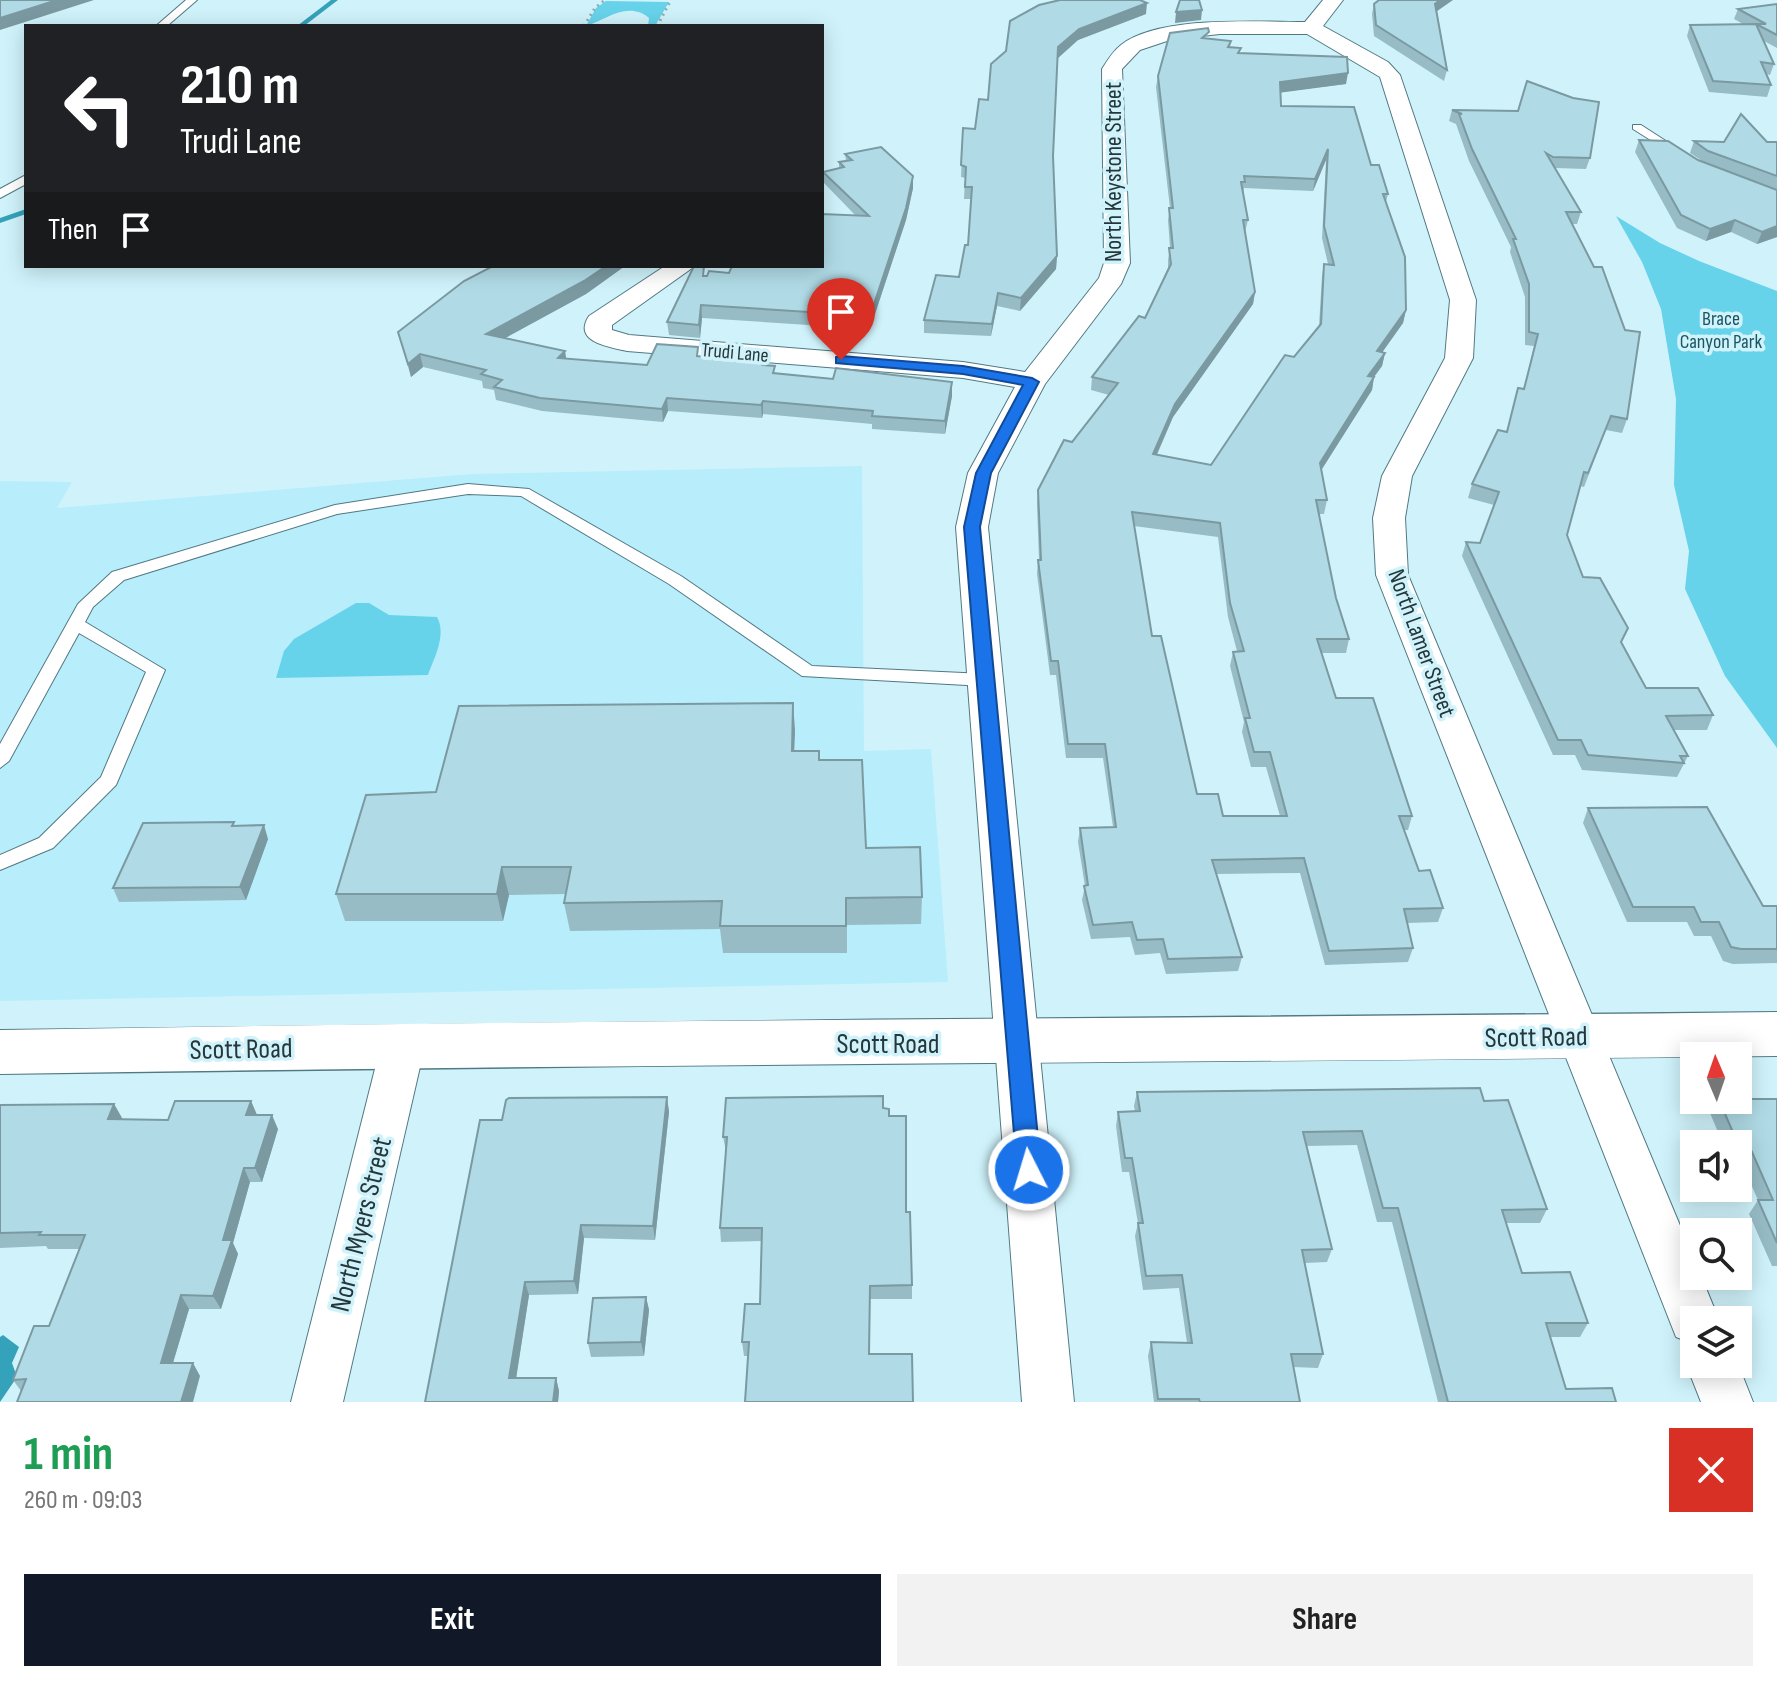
<!DOCTYPE html>
<html lang="en">
<head>
<meta charset="utf-8">
<style>
	:root { --surface:#fff; --page:#f2f2f2; --text:#222; --muted:#767676; --accent:#111827 }
	body { margin:0; font-family:"Sofia Sans Condensed",sans-serif; background:var(--page); color:var(--text); height:100vh; display:flex; flex-direction:column; font-size:30px; white-space:nowrap }
	* { box-sizing:border-box; margin:0 }
	p { font-size:26px; color:var(--muted) }
	.icon { flex:none; width:44px; height:44px; fill:none; stroke:currentColor; stroke-width:2; stroke-linecap:round; stroke-linejoin:round }
	.map { position:relative; height:1402px; overflow:hidden }
	.side { display:flex; flex-direction:column; background:var(--surface); flex:1 }
	.side>* { flex:none }
	.guide { position:absolute; left:24px; top:24px; width:800px; height:244px; border-radius:0px; box-shadow:0 4px 20px #0003; background:#202124; color:#fff; overflow:hidden }
	.needle { width:52px; rotate:358deg }
	.fabs { position:absolute; left:1680px; top:1042px; display:grid; gap:16px }
	.fabs a { display:grid; place-items:center; width:72px; height:72px; border-radius:0px; background:var(--surface); box-shadow:0 4px 20px #0003; font-size:40px }
	.pin { position:absolute; display:grid; place-items:center; width:68px; height:68px; color:#fff; margin:-82px -34px; border-radius:50% 50% 50% 0; rotate:-45deg; box-shadow:0 0 8px #0007 }
	.pin .icon { rotate:45deg }
	.me { position:absolute; width:88px; margin:-44px; rotate:355deg; stroke-linejoin:round; filter:drop-shadow(0 0 6px #0008) }
	.turn { display:flex; align-items:center; gap:28px; height:168px; padding:0 24px; font-size:36px }
	.turn .icon { width:104px; height:104px; stroke-width:2.5 }
	.turn b { display:block; font-size:56px; line-height:68px }
	.then { display:flex; align-items:center; height:76px; padding:0 24px; background:#0003; gap:16px; font-size:30px }
	.round { display:grid; place-items:center; flex:none; width:84px; height:84px; border-radius:0px; background:var(--page) }
	.overview { display:flex; align-items:center; justify-content:space-between; height:136px; padding:0 24px }
	h1 { font-size:48px; font-weight:700; line-height:60px; color:#1e9e55 }
	.cta { display:flex; gap:16px; margin-top:auto; padding:16px 24px }
	.cta a { flex:1; height:92px; border-radius:0px; background:var(--accent); color:#fff; font-size:32px; font-weight:700; line-height:92px; text-align:center }
	.cta a+a { background:var(--page); color:var(--text) }
	.map>svg:first-child { display:block }
	.built { fill:#b8edfb }
	.green { fill:#67d3eb }
	.water { fill:#33a2ba }
	.lines { fill:none; stroke-linecap:round; stroke-linejoin:round }
	.stream { fill:#33a2ba; fill-rule:evenodd }
	.service-casing { stroke:#517983; stroke-width:2 }
	.minor-casing { stroke:#517983; stroke-width:2 }
	.tertiary-casing { stroke:#517983; stroke-width:2 }
	.path { stroke:#8facb2; stroke-width:3; stroke-dasharray:2 4; stroke-linecap:butt }
	.service { fill:#fff; fill-rule:evenodd }
	.minor { fill:#fff; fill-rule:evenodd }
	.tertiary { fill:#fff; fill-rule:evenodd }
	.wall { fill:#97bcc6; fill-rule:evenodd }
	.shaded-wall { fill:#7b99a1 }
	.building { fill:#b0dbe6; stroke:#7b99a1; stroke-width:2; fill-rule:evenodd }
	.route { fill:#1a73e8; stroke:#114b97; stroke-width:2 }
	.labels { text-anchor:middle; stroke-width:7; stroke-linejoin:round; paint-order:stroke }
	.far-park-label { font-size:20px; fill:#195562; stroke:#d0f3fb }
	.far-street-label { font-size:20px; fill:#26373b; stroke:#d0f3fb }
	.street-label { font-size:24px; fill:#26373b; stroke:#d0f3fb }
	.near-street-label { font-size:28px; fill:#26373b; stroke:#d0f3fb }
</style>
</head>
<body>
<div class="map">
<svg width="1777" height="1402" viewBox="0 0 1777 1402">
	<rect width="100%" height="100%" fill="#d0f3fb"/>
	<path class="built" d="M862,466l2,285 67,-2 17,233 -948,19v-520l72,1 -15,26 414,-34z"/>
	<g class="green">
		<path d="M606,1l63,1 -14,24h-7l1,-8c-22,-18 -44,3 -63,8l10,-18z"/>
		<path d="M1616,216l44,27 39,18 78,30v457l-52,-72 -40,-87 4,-38 -15,-66 2,-86 -15,-90 -19,-47z"/>
		<path d="M356,603h13l20,12 48,2c10,18 -3,41 -9,58l-152,3 8,-27 10,-12z"/>
	</g>
	<path class="water" d="M3,1335l16,12 -7,16 5,14 -17,25v-65z"/>
	<g class="lines">
		<g class="stream">
			<path d="M331,0h7l-34,26h-7z"/>
			<path d="M26,209v5l-26,9v-5z"/>
		</g>
		<defs>
			<g id="service">
				<path d="M186,0h11l-30,26h-11z"/>
				<path d="M1633,125h8l45,29 -10,2 -43,-27z"/>
				<path d="M26,175v9l-26,14v-9z"/>
				<path d="M468,484l61,5 152,87 131,90 173,8 9,6 -9,6 -183,-10 -133,-92 -148,-88 -53,-2 -131,20 -213,66 -31,27 -8,15 80,48 -49,115 -63,63 -53,22v-15l39,-17 62,-61 45,-105 -67,-39 -70,128 -9,7v-24l78,-140 34,-32 223,-67z"/>
			</g>
			<g id="minor">
				<path d="M1323,0h20l-20,26 65,36 12,13 76,225 -3,58 -61,118 -7,42 3,57 286,684v17h7l18,44h-25v24l-18,-7 -300,-762 -3,-57 9,-42 63,-118 5,-58 -70,-223 -73,-43h-87l-47,5 -33,11 -18,19 8,194 -9,21 -76,100 -47,89 -10,54 86,875h-52l-66,-875 12,-54 47,-86 -52,-9 -336,-27c-18,-4 -55,-9 -38,-35l76,-50h30l-83,59v5l17,5 334,27 62,10 74,-94 5,-15 -2,-194c5,-8 11,-18 19,-24 38,-30 138,-23 184,-23z"/>
				<path d="M403,1027l16,5 6,13 -82,357h-52l90,-357 6,-13z"/>
				<path d="M1694,1346v18h44l15,38h-52l-15,-38z"/>
			</g>
			<path id="tertiary" d="M1777,1012v44c-589,7 -1185,8 -1777,18v-44c592,-11 1185,-11 1777,-18z"/>
		</defs>
		<use href="#service" class="service-casing"/>
		<use href="#minor" class="minor-casing"/>
		<use href="#tertiary" class="tertiary-casing"/>
		<g class="path">
			<path d="M584,26l11,-18 10,-8"/>
			<path d="M657,26l14,-26"/>
		</g>
		<use href="#service" class="service"/>
		<use href="#minor" class="minor"/>
		<use href="#tertiary" class="tertiary"/>
	</g>
	<g class="wall">
		<path d="M1374,4l63,7 10,59 -3,11 -70,-45 -2,-22z"/>
		<path d="M1777,4v44l-13,-7 10,23 -4,11 -4,-1 5,11 -4,12 -58,-5 -22,-56 3,-11 53,-1 -9,-5 4,-10z"/>
		<path d="M1146,14l-68,26 -20,18 -5,98 4,100 -1,13 -36,42 -23,-5 -6,30 -67,-3v-13l35,-43 9,-32 3,-46h-7l1,-21 -4,-1 2,-49 12,1 13,-29 18,-49z"/>
		<path d="M1208,38l23,3 -1,6 10,6 106,31 -66,8 1,14 90,59 17,29 -2,8 20,108 -3,13 -21,29 3,1 -3,13 -8,11 -2,13 -51,80 6,30 -3,14h-5l17,84 13,41 -3,14h-25l15,45 76,118 -4,14h-4l15,41 24,37 -5,14 -31,1 6,25 -5,14 -83,3 -25,-92 -84,1 26,83 -4,14 -72,3 -6,-21 -25,2 -5,-18 -39,2 -9,-39 3,-14 -7,-44 2,-14 33,-1 -10,-69h-37l-10,-83h-6l-13,-101 1,-14h1l-2,-56 1,-14 34,-48 37,-47 -18,-5 1,-13 53,-59 23,-50v-8l2,-12 -2,-28 2,-12 -14,-121 2,-11zM1326,160l-4,78 6,26h-4l-2,12 -3,50 -108,139 -54,-10 16,-38 80,-113 2,-12 -10,-60 3,-12 -5,-26 1,-6 69,3zM1134,526l84,11 10,80 9,34 -4,1 -3,14 14,56 -2,10 9,35h15l14,49h-57l-26,-22 -45,-158z"/>
		<path d="M1452,110l138,48 -4,11 -31,-1 26,44 -4,12h-5l55,195 -5,14 -16,-3 -22,57 -4,-1 -13,49 16,42 39,66 24,45 67,27 -6,15h-33l14,26 -11,21 -95,-7 -7,-15h-22l-91,-199 4,-14 14,1 14,-38 -26,-7 4,-14 34,-52 18,-43 10,-43 -9,-1v-48l-15,-45 1,-5 -42,-86 -13,-37 -7,-3z"/>
		<path d="M1639,140l59,20 79,30v47l-20,7 -26,-12 -25,9 -29,-13 -42,-76z"/>
		<path d="M1694,141l83,1v48l-73,-28 -14,-9z"/>
		<path d="M845,154l68,22v12l-7,32 -36,109 -168,-11 -2,20 -31,-3 -2,-13 38,-46 24,-3 93,-7 34,-50 -32,-33 -1,-11 16,-4v-6l7,-1z"/>
		<path d="M493,266h132l-39,28 -81,44 60,13 1,8 81,6 51,-9 67,10 11,7 176,23 -7,38 -73,-5v-5l-109,-10 -1,4 -94,-7 -5,11 -121,-11 -46,-11 -2,-10 -11,-2 -1,-7 -59,-14 -12,10 -13,-45z"/>
		<path d="M795,730l-1,21 25,9 47,88 56,49 -1,27 -74,1v28h-124l-3,-24 -150,2 -6,-28 2,-9 -57,1 -6,26h-158l-9,-27 100,-102z"/>
		<path d="M1588,808l175,98h14v57l-44,1 -10,-3 -12,-25h-17l-7,-14h-60l-44,-99z"/>
		<path d="M235,826l33,13 -22,61 -127,2 -6,-14z"/>
		<path d="M1137,1092l347,9 63,108 -7,14h-34l16,50 66,50 -8,14h-30l16,52 50,13h-178l-46,-180h-15l-20,-77 -50,1 25,103 -5,13 -22,1 18,91 -5,14 -25,-1 7,35h-146l-6,-46 3,-14 36,1 -8,-55 -36,2 -8,-54 3,-13 -9,-51h-7l-6,-46 2,-14h17l-1,-6z"/>
		<path d="M667,1097l2,15 -14,128 -71,-2 -6,56 -49,1 -13,83h40l3,13 -1,11h-133l77,-282z"/>
		<path d="M1777,1099v167h-5l-23,-52 9,-14 -20,-45v-11h-15l-13,-31 7,-13z"/>
		<path d="M251,1101l6,14 21,14 -16,53h-12l-17,61 5,11 -17,55h-32l-16,54 27,13 -179,15 -8,-11 36,-54 30,-77h-31l-2,-3 -46,2v-143l114,-1 8,14 -1,1 47,1z"/>
		<path d="M883,1108l6,8 17,96 6,73v14h-42l-122,57h-4l-2,-14 18,-38 2,-63 -41,1 -1,-14 6,-77 -3,-14z"/>
		<path d="M646,1297l3,13 -5,46 -53,1 -3,-14z"/>
	</g>
	<g class="shaded-wall">
		<path d="M57,0h37l-94,30v-12z"/>
		<path d="M1440,0h13l-20,14 2,-10z"/>
		<path d="M1147,3l-1,11 -68,26 -20,18v-11l21,-18z"/>
		<path d="M1202,10l-1,10 -26,3 1,-11z"/>
		<path d="M1348,73l-2,11 -68,9 2,-11z"/>
		<path d="M1328,149l-2,11 -13,31 2,-12z"/>
		<path d="M913,176v12l-7,32 -36,109v-13z"/>
		<path d="M1735,220l-4,12 -25,9 4,-12z"/>
		<path d="M1777,226v11l-20,7 5,-12z"/>
		<path d="M1057,256l-1,13 -36,42 1,-13z"/>
		<path d="M606,266h19l-39,28 -97,53 -3,-13z"/>
		<path d="M1255,292l-2,12 -80,113 -22,50 2,-13 22,-50z"/>
		<path d="M998,293l-1,13 -6,30 1,-12z"/>
		<path d="M701,305l1,13 -2,20 -1,-13z"/>
		<path d="M1406,310l-3,13 -29,41 3,-13z"/>
		<path d="M565,351l2,13 -9,-6z"/>
		<path d="M1385,353l-3,13 -17,23 3,-13z"/>
		<path d="M420,354l3,13 -12,10 -3,-13z"/>
		<path d="M1374,377l-2,13 -55,87 3,-14z"/>
		<path d="M952,382v14l-7,38v-13z"/>
		<path d="M667,398l1,13 -5,11 -1,-13z"/>
		<path d="M763,401v13l-1,4 -1,-13z"/>
		<path d="M793,703l2,27 -2,48 -1,-27z"/>
		<path d="M264,825l4,14 -22,61 -6,-13z"/>
		<path d="M502,867l7,28 -6,26 -6,-27z"/>
		<path d="M667,1097l2,15 -14,128 -2,-14z"/>
		<path d="M251,1101l6,14h-11z"/>
		<path d="M114,1104l8,14 -6,15 -8,-14z"/>
		<path d="M272,1115l6,14 -16,53 -7,-14z"/>
		<path d="M244,1168l6,14 -17,61 5,11 -17,55 -8,-13 10,-56z"/>
		<path d="M581,1225l3,13 -6,56 -4,-13z"/>
		<path d="M525,1282l4,13 -15,97 -5,-14z"/>
		<path d="M181,1295l8,14 -20,67 -8,-13z"/>
		<path d="M646,1297l3,13 -5,46 -3,-14z"/>
		<path d="M193,1363l7,13 -7,26h-12z"/>
		<path d="M556,1378l3,13 -1,11h-5z"/>
	</g>
	<g class="building">
		<path d="M0,0h57l-57,18z"/>
		<path d="M1060,0h80l7,3 -68,26 -21,18 -5,109 4,100 -36,42 -23,-5 -6,31 -68,-4 12,-45 23,2 6,-32h3l4,-58h-7l1,-20 -5,-2 2,-37 12,1 4,-30 9,1 3,-36 15,-13 4,-30 29,-16z"/>
		<path d="M1180,0h19l3,10 -26,2z"/>
		<path d="M1379,0h61l-5,4 12,66 -71,-45 -2,-21z"/>
		<path d="M1777,4v31l-21,-11h10l-28,-15z"/>
		<path d="M1756,24l18,40 -13,-2 10,23 -58,-4 -23,-56z"/>
		<path d="M1208,28l1,4 -7,6 29,3 -3,6 13,1 -3,5 109,4 1,16 -68,9 1,24 73,1 17,58h8l9,29h-5l22,63 1,53 -29,41 8,2 -17,23 6,1 -54,86 7,37h-11l20,98 13,41h-32l19,59h37l39,118h-13l20,55 11,-1 13,38 -39,1 9,39 -84,3 -25,-93 -92,2 30,97 -74,2 -5,-20 -26,1 -5,-18 -39,3 -9,-39 4,-1 -8,-57 36,-1 -11,-83h-37l-10,-83h-7l-13,-101h3l-3,-70 26,-50 8,2 46,-59 -26,-6 47,-61 6,2 26,-54 -2,-16h4l-4,-40h4l-15,-132 12,-43zM1328,149l-4,77 10,39 -10,-1 -3,60 -27,33 -9,-2 -74,110 -58,-11 22,-50 80,-112 -12,-72h5l-7,-38h4l-1,-6 71,3zM1132,512l88,11 10,80 14,48 -11,1 17,66h-5l9,34h16l17,64h-64l-5,-22h-21l-36,-158h-9z"/>
		<path d="M1527,81l46,17 26,4 -9,56 -37,-1 -7,-4 35,59h-15l28,55h8l23,63 15,2 -13,87 -16,-3 -23,57 -4,-1 -17,63 16,42 17,1 28,50 -7,14 25,46h52l15,27 -47,1 22,40h-8l4,7 -96,-8 -7,-15h-23l-92,-198 14,1 19,-51 -27,-8 26,-54 9,2 11,-44 6,1 14,-55 -9,-2v-48l-16,-45h3l-44,-90 -13,-35h3l-10,-4 66,1z"/>
		<path d="M1741,114l26,28h10v34l-69,-25 -14,-10 30,1z"/>
		<path d="M1639,140l29,1 30,19 79,30v36l-15,6 -27,-12 -25,9 -29,-14z"/>
		<path d="M881,147l32,29 -7,32 -36,108 -169,-11 -2,20 -32,-3 27,-56h10l-1,10h4l2,-5 20,2 3,-7h90v-52l47,2 -46,-44 21,-5 -5,-5 13,-2 -7,-6z"/>
		<path d="M493,266h113l-22,15 -98,53 79,17 -7,7 89,7 10,-21 41,3 -1,9 68,6 -2,3 12,1 -2,7 60,6 3,-11 116,14 -7,39 -73,-5 1,-5 -110,-10 -2,4 -94,-7 -5,11 -122,-11 -46,-11 8,-7 -21,-6 5,-4 -66,-16 -12,10 -10,-32 66,-51z"/>
		<path d="M793,703l-1,48h27v9h43l4,88 54,-1 2,50 -76,1v28h-126l2,-25 -158,2 7,-36h-69l-5,27h-161l30,-99 70,-3 23,-86z"/>
		<path d="M1707,807l56,99h14v43h-36l-10,-2 -12,-25h-18l-7,-15h-61l-45,-99z"/>
		<path d="M234,822l-2,4 32,-1 -24,62 -127,1 30,-65z"/>
		<path d="M1480,1088l4,13 24,-1 39,109 -45,1 20,63 48,-1 18,51h-42l20,66 46,-1 4,14h-168l-50,-194h-15l-21,-77 -59,1 29,117 -30,1 21,104h-32l9,48h-100l-1,-3h-41l-7,-57 41,1 -10,-68 -36,1 -8,-53h5l-11,-65h-7l-7,-46 22,-1 -3,-19z"/>
		<path d="M883,1096v12l6,1v7h17v96h4l2,73 -42,1 -1,68h43l1,48h-168l4,-60h-7l3,-38h15l2,-76h-42l7,-91h-4l3,-39z"/>
		<path d="M667,1097l-14,129 -72,-1 -7,56 -49,1 -16,96h47l-3,24h-128l55,-282h22l4,-20 3,-2z"/>
		<path d="M1738,1099h39v144l-19,-43h15l-28,-64 -10,1 -16,-37h19z"/>
		<path d="M175,1101h76l-5,14h26l-17,53h-11l-21,72h9l-19,56 -32,-1 -20,68h32l-12,39h-164l9,-23 -13,1 21,-54h15l36,-91h-46l2,-3 -41,1v-128l114,-1 -6,15 60,1z"/>
		<path d="M646,1297l-5,45 -53,1 5,-45z"/>
	</g>
	<path class="route" d="M841,356l122,10 69,12 7,4 -48,91 -11,54 61,643 -4,7 -8,3 -8,-3 -4,-7 -53,-643 12,-54 47,-88 -60,-11 -127,-11v-6z"/>
	<g class="labels">
		<g class="far-park-label">
			<text x="1721" y="325">Brace<tspan x="1721" dy="23">Canyon Park</tspan></text>
		</g>
		<g class="far-street-label">
			<text transform="translate(735 352) rotate(5)" y="7">Trudi Lane</text>
		</g>
		<g class="street-label">
			<text transform="translate(1113 172) rotate(-90)" y="8">North Keystone Street</text>
			<text transform="translate(1422 643) rotate(70)" y="8">North Lamer Street</text>
		</g>
		<g class="near-street-label">
			<text transform="translate(1536 1036) rotate(-1)" y="10">Scott Road</text>
			<text x="888" y="1053">Scott Road</text>
			<text transform="translate(241 1048) rotate(-1)" y="10">Scott Road</text>
			<text transform="translate(360 1224) rotate(-76)" y="10">North Myers Street</text>
		</g>
	</g>
</svg>
<div class="fabs">
<a><svg class="needle" viewBox="-14 -14 28 28"><path d="M0-13l5 13h-10z" fill="#e53935"/><path d="M0 13l5-13h-10z" fill="#767676"/></svg></a>
<a><svg class="icon" aria-label="sound" viewBox="0 0 24 24"><path d="M4 9h4l5-4v14l-5-4H4zM17 9q2 3 0 6"/></svg></a>
<a><svg class="icon" aria-label="search" viewBox="0 0 24 24"><circle cx="10" cy="10" r="6"/><path d="M15 15l6 6"/></svg></a>
<a><svg class="icon" aria-label="layers" viewBox="0 0 24 24"><path d="M12 4l9 5-9 5-9-5zM3 14l9 5 9-5"/></svg></a>
</div>
<div class="pin" style="left:841px;top:360px;background:#d93025"><svg class="icon" aria-label="arrive" viewBox="0 0 24 24"><path d="M6 21V4h12l-3 4 3 4H6"/></svg></div>
<svg class="me" style="left:1029px;top:1170px" viewBox="-20 -20 40 40"><circle r="17" fill="#1a73e8" stroke="#fff" stroke-width="3"/><path d="M0-11L8 9 0 5-8 9z" fill="#fff"/></svg>
<div class="guide">
<div class="turn"><svg class="icon" aria-label="left" viewBox="0 0 24 24"><path d="M17 20v-9H6M10 6l-5 5 5 5"/></svg><div><b>210 m</b>Trudi Lane</div></div>
<div class="then">Then<svg class="icon" aria-label="arrive" viewBox="0 0 24 24"><path d="M6 21V4h12l-3 4 3 4H6"/></svg></div>
</div>
</div>
<section class="side">
<div class="overview"><div><h1>1 min</h1><p>260 m · 09:03</p></div><a class="round" style="background:#d93025;color:#fff"><svg class="icon" aria-label="close" viewBox="0 0 24 24"><path d="M6 6l12 12M18 6L6 18"/></svg></a></div>
<div class="cta"><a>Exit</a><a>Share</a></div>
</section>
</body>
</html>
